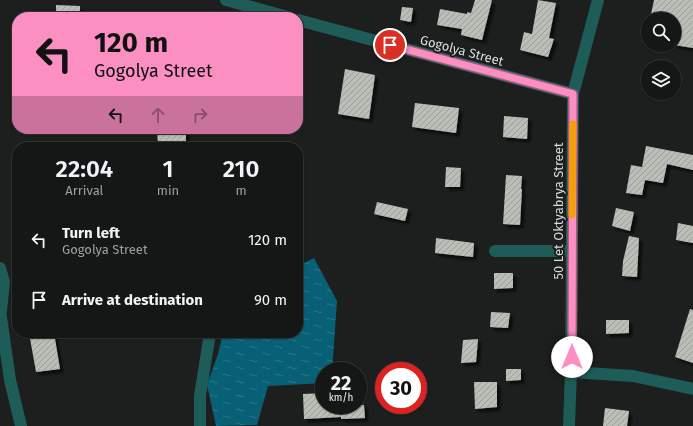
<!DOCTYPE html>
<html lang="en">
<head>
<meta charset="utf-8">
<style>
	:root { --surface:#151716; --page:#1e201f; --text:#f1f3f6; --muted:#9d9fa1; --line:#343635 }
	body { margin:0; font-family:"Fira Sans",sans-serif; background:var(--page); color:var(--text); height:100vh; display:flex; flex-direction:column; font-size:15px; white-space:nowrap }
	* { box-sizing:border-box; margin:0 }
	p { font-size:13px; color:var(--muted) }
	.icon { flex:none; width:22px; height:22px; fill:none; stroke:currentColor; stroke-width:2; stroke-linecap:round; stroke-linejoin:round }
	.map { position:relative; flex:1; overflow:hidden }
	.drawer { position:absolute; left:12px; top:142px; width:291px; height:196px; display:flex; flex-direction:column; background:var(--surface); border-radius:16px; box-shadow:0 1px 3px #0004,0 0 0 1px var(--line) }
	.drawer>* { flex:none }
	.top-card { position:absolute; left:12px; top:12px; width:291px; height:122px; border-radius:16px; box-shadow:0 1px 3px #0004,0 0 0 1px var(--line); background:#fc8fc2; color:#111; overflow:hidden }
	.fabs { position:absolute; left:641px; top:12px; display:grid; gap:8px }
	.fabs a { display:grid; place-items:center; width:40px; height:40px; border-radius:50%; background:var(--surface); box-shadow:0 1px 3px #0004,0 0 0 1px var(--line); font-size:20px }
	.speed { position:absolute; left:315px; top:362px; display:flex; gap:8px; font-size:20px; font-weight:700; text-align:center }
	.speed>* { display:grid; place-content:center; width:52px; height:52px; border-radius:50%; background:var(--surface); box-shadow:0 1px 3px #0004,0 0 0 1px var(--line); line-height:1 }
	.speed small { font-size:10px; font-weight:400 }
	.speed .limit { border:6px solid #d22; background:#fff; color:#111 }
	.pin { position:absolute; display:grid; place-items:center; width:34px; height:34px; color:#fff; margin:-17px; border:2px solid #fff; border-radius:50%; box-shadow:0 1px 4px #0007 }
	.me { position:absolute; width:44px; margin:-22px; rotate:0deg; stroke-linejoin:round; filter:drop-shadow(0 0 3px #0008) }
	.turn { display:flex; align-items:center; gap:14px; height:84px; padding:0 16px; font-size:18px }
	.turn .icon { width:52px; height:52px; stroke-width:2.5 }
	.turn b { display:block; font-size:28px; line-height:34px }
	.lanes { display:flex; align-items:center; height:38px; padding:0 16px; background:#0003; justify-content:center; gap:20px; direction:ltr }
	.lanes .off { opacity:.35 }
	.eta { display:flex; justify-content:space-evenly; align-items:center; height:68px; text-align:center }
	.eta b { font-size:24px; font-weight:600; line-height:28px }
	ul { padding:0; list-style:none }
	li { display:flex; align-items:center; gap:12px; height:60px; padding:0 16px }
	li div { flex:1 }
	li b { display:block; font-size:15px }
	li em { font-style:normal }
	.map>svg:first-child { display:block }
	.water { fill:url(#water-ripples) }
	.building { fill:url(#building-hatch); filter:url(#shadow) }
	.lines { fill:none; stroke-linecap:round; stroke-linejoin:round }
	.minor { stroke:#1d5c57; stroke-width:12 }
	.route-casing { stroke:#a45d7e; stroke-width:10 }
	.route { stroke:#fc8fc2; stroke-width:7 }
	.slow { stroke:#f59e0b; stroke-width:7 }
	.labels { text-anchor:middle; stroke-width:4; stroke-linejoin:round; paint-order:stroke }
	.street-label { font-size:13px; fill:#dadcdb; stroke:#1c1f1d }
</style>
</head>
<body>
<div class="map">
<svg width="693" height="426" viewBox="0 0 693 426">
	<defs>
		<pattern id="water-ripples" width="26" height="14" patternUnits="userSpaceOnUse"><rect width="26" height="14" fill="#086076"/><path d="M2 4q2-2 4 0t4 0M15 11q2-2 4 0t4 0" fill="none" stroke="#2b7689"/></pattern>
		<pattern id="building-hatch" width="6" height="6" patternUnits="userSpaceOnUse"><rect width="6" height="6" fill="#bbbdb7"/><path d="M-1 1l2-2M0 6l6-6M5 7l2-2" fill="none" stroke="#9c9e9a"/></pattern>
		<filter id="shadow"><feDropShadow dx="3.5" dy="3.5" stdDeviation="1" flood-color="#0009"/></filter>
	</defs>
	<rect width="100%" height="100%" fill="#1c1f1d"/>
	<path class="water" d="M314,258l23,43 -5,70h-8v12l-56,3 -11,39 -41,1 -9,-41 11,-31 5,-21h75v-67z"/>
	<g class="building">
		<path d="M475,0h17l-10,40 -21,-5 1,-6 -25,-4 3,-16 27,5v-2l4,1z"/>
		<path d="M538,0l18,3 -7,35 5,1 -6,18 -28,-7 4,-18 8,2z"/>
		<path d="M654,0h39v48l-19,-3v-26h-24z"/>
		<path d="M56,5l24,1v11h-24z"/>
		<path d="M402,7l11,1 -2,14 -11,-2z"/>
		<path d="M345,69l30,6 -6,44 -31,-5z"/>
		<path d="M415,103l44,5 -3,25 -44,-6z"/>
		<path d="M504,116l24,2 -1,21 -24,-2z"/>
		<path d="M157,129h29v18h-28z"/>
		<path d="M646,146l47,9v15l-26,-6 -4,19 -18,-3 -3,15 -16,-2 5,-28 11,2z"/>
		<path d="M446,167l15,1 -1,19h-15z"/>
		<path d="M506,175l16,1 -1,13h1l-2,36 -17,-1z"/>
		<path d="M377,202l31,7 -3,12 -31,-7z"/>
		<path d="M616,208l18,4 -4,19 -18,-5z"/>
		<path d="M678,223l15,3v17l-17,-3z"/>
		<path d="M629,236l10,2 -2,39 -15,-1 1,-15z"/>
		<path d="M436,238l38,5 -1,14 -38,-4z"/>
		<path d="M494,273h19v15l-19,1z"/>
		<path d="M690,309l3,1v53l-18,-6z"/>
		<path d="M491,312l19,1 -2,15 -18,-1z"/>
		<path d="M606,320h23v13l-23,1z"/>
		<path d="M29,333h25l6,36 -24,3z"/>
		<path d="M478,339l-2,23 -15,1 2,-23z"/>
		<path d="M506,369h15v11l-15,1z"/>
		<path d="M474,382h23v25l-22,2z"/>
		<path d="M323,393l1,12h40l1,13 -24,1v-2l-37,2 -1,-25z"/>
		<path d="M605,408l24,3 -2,15h-24z"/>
	</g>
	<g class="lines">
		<g class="minor">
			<path d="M226,0l62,17"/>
			<path d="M298,20l275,74"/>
			<path d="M495,251h77"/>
			<path d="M0,268l4,14 -3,29"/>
			<path d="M0,310l10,70 11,46"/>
			<path d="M571,372l62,4 60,13"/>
			<path d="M200,426v-30l10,-63"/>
			<path d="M569,426l2,-54 2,-278 25,-94"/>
		</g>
	</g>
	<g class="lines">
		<defs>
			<path id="route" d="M390,45l183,49 -1,263"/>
		</defs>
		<use href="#route" class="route-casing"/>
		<use href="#route" class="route"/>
		<path class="slow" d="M572,215l1,-91"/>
	</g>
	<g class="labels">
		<g class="street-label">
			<text transform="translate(462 50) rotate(15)" y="5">Gogolya Street</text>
			<text transform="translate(558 211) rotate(-90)" y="5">50 Let Oktyabrya Street</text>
		</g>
	</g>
</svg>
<div class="fabs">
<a><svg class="icon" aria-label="search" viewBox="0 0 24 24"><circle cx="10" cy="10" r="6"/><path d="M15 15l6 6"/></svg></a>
<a><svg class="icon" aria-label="layers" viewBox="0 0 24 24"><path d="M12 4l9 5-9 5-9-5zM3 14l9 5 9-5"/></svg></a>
</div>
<div class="speed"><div>22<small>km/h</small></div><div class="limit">30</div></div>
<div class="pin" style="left:390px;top:45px;background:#d93025"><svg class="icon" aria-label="arrive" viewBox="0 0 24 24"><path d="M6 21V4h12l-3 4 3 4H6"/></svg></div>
<svg class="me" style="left:572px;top:357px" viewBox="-20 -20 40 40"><circle r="19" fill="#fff"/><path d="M0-13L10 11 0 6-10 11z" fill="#fc8fc2"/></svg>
<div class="top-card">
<div class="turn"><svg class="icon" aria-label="left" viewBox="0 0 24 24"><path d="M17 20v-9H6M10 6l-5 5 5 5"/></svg><div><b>120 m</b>Gogolya Street</div></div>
<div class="lanes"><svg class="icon" aria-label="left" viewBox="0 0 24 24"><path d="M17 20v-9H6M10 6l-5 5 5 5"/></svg><svg class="icon off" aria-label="ahead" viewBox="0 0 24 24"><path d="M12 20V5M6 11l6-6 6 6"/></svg><svg class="icon off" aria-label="right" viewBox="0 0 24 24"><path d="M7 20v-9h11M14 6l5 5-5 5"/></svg></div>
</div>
<section class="drawer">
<div class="eta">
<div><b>22:04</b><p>Arrival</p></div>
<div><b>1</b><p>min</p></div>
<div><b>210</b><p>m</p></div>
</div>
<ul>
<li><svg class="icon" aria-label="left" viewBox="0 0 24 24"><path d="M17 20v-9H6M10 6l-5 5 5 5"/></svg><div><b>Turn left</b><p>Gogolya Street</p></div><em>120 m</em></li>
<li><svg class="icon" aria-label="arrive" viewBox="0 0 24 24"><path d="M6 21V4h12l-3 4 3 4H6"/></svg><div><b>Arrive at destination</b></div><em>90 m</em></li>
</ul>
</section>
</div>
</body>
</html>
